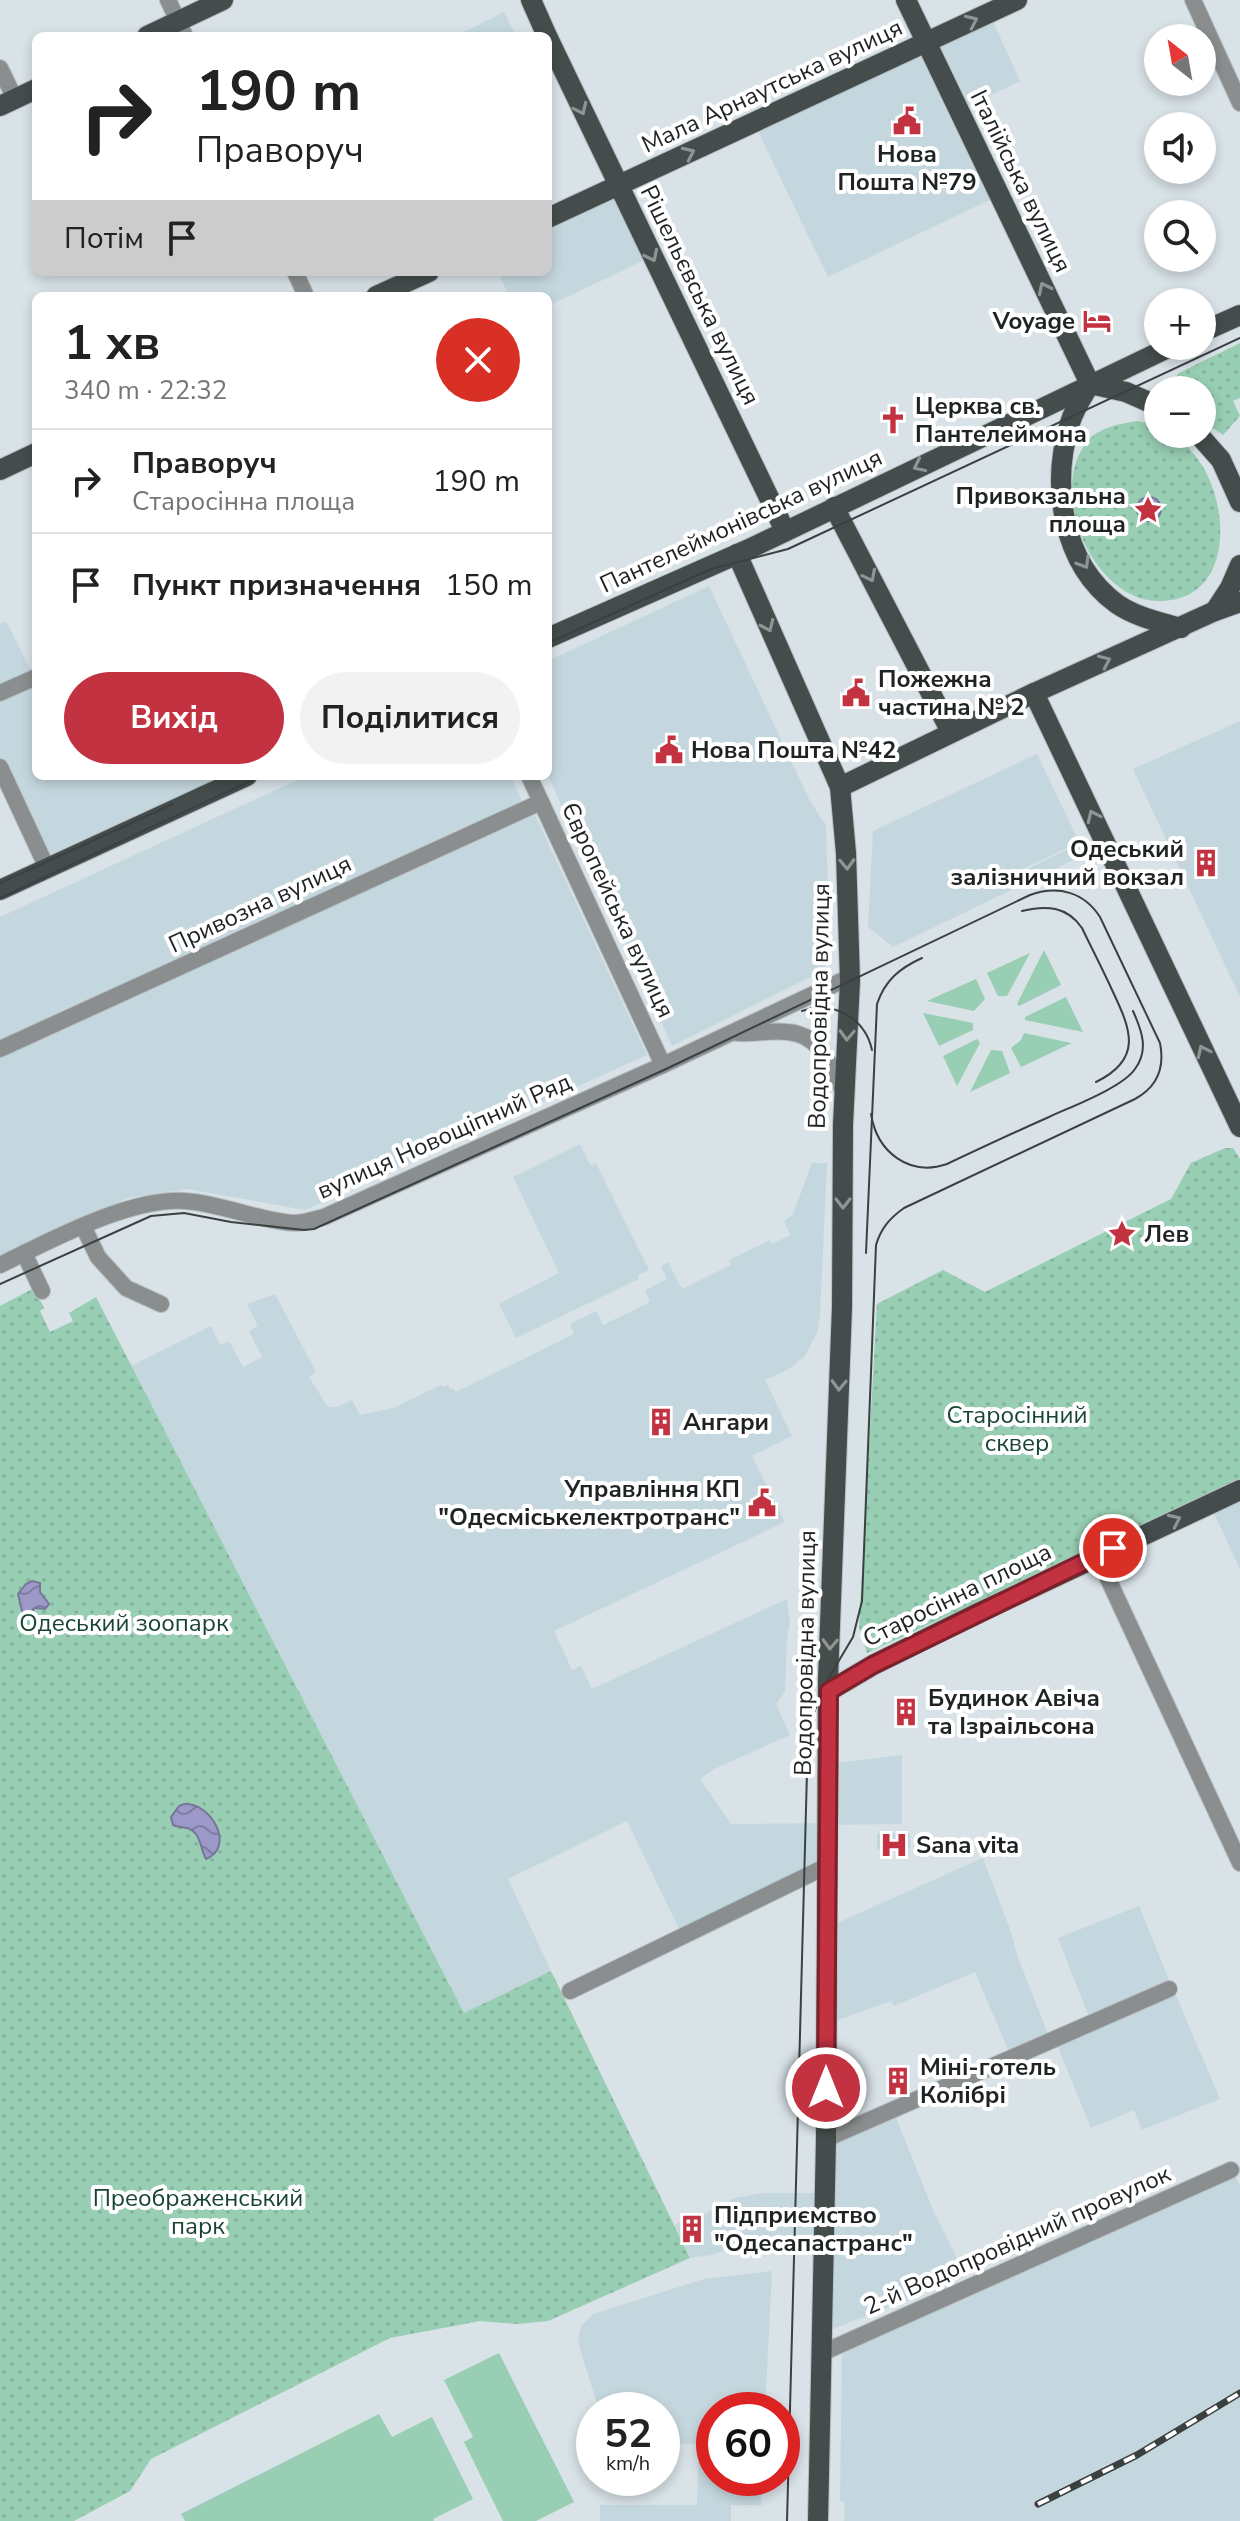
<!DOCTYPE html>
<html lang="uk">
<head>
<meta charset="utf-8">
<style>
	:root { --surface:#fff; --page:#f2f2f2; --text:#222; --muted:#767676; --line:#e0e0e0; --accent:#c23240 }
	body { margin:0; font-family:"Nunito Sans",sans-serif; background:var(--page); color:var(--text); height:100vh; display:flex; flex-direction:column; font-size:30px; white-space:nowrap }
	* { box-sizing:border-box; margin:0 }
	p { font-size:26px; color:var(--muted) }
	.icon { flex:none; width:44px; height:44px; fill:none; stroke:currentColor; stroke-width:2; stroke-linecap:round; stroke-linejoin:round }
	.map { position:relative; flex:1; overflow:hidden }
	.side { position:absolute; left:32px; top:292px; width:520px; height:488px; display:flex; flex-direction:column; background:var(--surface); border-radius:12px; box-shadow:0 4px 12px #0003 }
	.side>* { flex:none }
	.hud { position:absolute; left:32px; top:32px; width:520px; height:244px; border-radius:12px; box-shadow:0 4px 12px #0003; background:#fff; color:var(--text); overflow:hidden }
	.needle { width:52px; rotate:329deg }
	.fabs { position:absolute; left:1144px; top:24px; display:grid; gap:16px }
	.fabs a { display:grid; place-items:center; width:72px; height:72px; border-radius:50%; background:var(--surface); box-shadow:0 4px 12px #0003; font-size:40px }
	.speed { position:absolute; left:576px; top:2392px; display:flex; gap:16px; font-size:40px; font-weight:700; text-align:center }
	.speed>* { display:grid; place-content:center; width:104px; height:104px; border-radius:50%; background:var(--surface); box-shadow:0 4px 12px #0003; line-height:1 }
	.speed small { font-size:20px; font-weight:400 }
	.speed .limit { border:12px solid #d22; background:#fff; color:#111 }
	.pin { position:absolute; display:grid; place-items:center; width:68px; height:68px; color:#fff; margin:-34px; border:4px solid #fff; border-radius:50%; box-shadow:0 2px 8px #0007 }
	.me { position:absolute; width:88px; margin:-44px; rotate:0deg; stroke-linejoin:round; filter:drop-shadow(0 0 6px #0008) }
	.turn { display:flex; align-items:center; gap:28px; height:168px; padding:0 32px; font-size:36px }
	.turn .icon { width:104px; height:104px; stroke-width:2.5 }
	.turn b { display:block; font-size:56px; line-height:68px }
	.then { display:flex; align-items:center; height:76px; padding:0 32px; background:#0003; gap:16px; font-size:30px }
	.round { display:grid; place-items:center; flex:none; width:84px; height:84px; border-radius:42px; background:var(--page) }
	.summary { display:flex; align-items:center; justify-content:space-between; height:136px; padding:0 32px }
	h1 { font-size:48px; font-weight:700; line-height:60px }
	.button { display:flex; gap:16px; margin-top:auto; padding:16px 32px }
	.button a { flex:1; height:92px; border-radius:48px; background:var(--accent); color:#fff; font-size:32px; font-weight:700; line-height:92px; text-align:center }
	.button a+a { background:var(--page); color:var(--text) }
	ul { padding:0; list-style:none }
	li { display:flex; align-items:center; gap:24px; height:104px; padding:0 32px; border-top:2px solid var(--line) }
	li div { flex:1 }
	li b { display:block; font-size:30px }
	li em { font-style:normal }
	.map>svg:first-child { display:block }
	.built { fill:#c5d7de }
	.grass { fill:#98ceb3 }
	.park { fill:url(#park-dots) }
	.water { fill:url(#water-waves); stroke:#767698; stroke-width:2 }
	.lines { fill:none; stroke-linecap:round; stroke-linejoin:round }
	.minor-casing { stroke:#b7c0c4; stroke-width:18 }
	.major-casing { stroke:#b7c0c4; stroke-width:22 }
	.minor { stroke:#8a8e8e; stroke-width:16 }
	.major { stroke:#444d4c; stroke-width:20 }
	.tram { stroke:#3b4041; stroke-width:2 }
	.rail-casing { stroke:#3b4041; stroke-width:7 }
	.rail { stroke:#fff; stroke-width:4; stroke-dasharray:12; stroke-linecap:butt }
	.oneway { stroke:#8f9494 }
	.route-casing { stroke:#7e202a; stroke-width:20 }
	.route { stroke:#c23240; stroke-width:14 }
	.labels { text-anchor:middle; stroke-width:8; stroke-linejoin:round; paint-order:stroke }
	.street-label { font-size:24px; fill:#1f2324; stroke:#fff }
	.poi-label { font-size:24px; font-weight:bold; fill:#1f2324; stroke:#fff; text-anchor:start }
	.park-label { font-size:24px; fill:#184532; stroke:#fff }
</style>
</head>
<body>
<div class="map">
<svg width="1240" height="2521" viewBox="0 0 1240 2521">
	<defs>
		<pattern id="park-dots" width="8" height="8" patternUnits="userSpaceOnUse" patternTransform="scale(2)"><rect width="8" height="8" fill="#98ceb3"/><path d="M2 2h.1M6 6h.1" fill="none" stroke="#83b19a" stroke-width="1.8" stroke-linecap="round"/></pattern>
		<pattern id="water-waves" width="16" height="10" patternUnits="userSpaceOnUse" patternTransform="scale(2)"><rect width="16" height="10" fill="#9c99c9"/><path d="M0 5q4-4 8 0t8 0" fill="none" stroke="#7f7ca3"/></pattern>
	</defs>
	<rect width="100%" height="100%" fill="#d8e2e7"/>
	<g class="built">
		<path d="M504,12l12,24h-60z"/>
		<path d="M990,15l30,66 -60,29 -31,-67z"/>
		<path d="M926,46l72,150 -170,81 -73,-152z"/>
		<path d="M616,188l35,69 -103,49v-10h-39l-11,-24h50v-52z"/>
		<path d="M709,586l100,213 17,27 4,132 -8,13 -150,75 -124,-270v-115z"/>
		<path d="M6,621l28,55 -34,15v-67z"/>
		<path d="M36,679v97h207l-193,89 -50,-104v-65z"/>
		<path d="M1240,721v276l-107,-228z"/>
		<path d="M1037,754l42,88 -85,41v2l89,-43 5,11 -195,94 -25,-20 5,-96z"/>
		<path d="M306,776h204l12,25 -522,239v-123z"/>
		<path d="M535,815l112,240 -342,155 -118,-21 -59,9 -128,63v-210z"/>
		<path d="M580,1144l11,22 5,-3 53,107 -11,5 1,4 -123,59 -17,-34 60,-31 -46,-96z"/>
		<path d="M812,1163h15l-7,152 -3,18 -12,23 -16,13 -24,11 27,56 -40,20 33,66 -231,109 18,39 9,-4 11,23 195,-90 3,24 -3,14 -2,55 -9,12 14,31 -76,34 -14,10 31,45 95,-1v43l-144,69 -55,-114 -119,58 43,92 -87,42 -333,-647 80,-40 9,19 9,-4 14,26 19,-10 -13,-26 9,-5 -11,-22 28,-10 41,78 -7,5 19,30h9l15,-7 8,15 33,-7 48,-23 2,2 5,-2 2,4 3,-1 3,4 118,-58 -4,-10 26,-13 7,14 47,-23 -5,-12 22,-11 -6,-13 7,-4 14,27 49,-24 -2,-5 41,-20 2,4 18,-9 -6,-14 9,-7z"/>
		<path d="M1240,1491v78l-30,-64z"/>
		<path d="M902,1755v69l-74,1 1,-61z"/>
		<rect x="877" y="1833" width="33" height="16"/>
		<path d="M983,1858l28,74 6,23 33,84 -39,18 -36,-85 -81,34 -3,-5 -64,23 1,-97z"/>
		<path d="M1139,1906l33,81 -81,35 -33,-84z"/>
		<path d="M1175,1993l45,106 -78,31 -8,-20 -43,18 -36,-88z"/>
		<path d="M893,2110l40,100 33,66 -143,57 4,-195z"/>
		<path d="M1234,2173l6,12v336h-396l1,-19 -5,-1 2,-146 15,-10z"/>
		<path d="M763,2193h60l-1,41 -60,3 -50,18 -22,3 -15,-33 13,-9 3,5 44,-23z"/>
		<path d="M772,2271l-7,139h-51v68h48l-1,27h-30v16h-131v-16h97l2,-61 -37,-1v-33h-63l-19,-61 -2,-12 3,-11 12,-12 111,-35z"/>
	</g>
	<g class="grass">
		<path d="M1044,950l17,35 -42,21 -2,-2z"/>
		<path d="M1030,953l-23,43h-9l-11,-23z"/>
		<path d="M976,979l9,20 -11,12 -47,-10z"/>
		<path d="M1066,997l17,35 -58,-12v-3z"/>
		<path d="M923,1013l50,10v7l-34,16z"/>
		<path d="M1024,1033l47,10h1l-51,24 -10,-19 10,-8z"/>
		<path d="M977,1039l3,4 -23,43 -14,-30z"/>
		<path d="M991,1050l11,1 8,22 -40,19z"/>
		<path d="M499,2353l75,149 -38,19h-33l-39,-79 9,-5 -29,-57z"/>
		<path d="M379,2414l13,23 40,-20 41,82 -40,20 1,2h-249l-4,-7z"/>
	</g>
	<g class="park">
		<path d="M1240,343v55l-7,3 7,15 -17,19 -21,-15v-30h-30v-9l7,-8z"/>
		<path d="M1137,421l21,4v9c6,0 12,-1 18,2 7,4 12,11 17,17 38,43 44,147 -33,148 -65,1 -111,-104 -76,-155 11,-18 34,-22 53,-25z"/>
		<path d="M1225,1148h8l7,11v322l-373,172 -8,-26 18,-323 66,-34 42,22 186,-93 20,-36z"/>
		<path d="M34,1288l10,20 -4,3 10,21 23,-11 -4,-8 27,-16 368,716 87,-42 139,287 -142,63 -31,3 -37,-3 -90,17 -239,121 -21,32 -56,30h-74v-1215z"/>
	</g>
	<g class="water">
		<circle cx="1149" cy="509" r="12"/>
		<path d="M32,1581l8,2v9l9,12 -4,5 -10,-1 -8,10 -4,-3 -5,-21 8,-10z"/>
		<path d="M184,1804c27,-2 52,43 22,55 -6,-11 -5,-27 -19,-31 -5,-1 -10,-1 -14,-3l-2,-8 8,-11z"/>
	</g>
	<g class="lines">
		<defs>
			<g id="minor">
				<path d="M168,0l17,36"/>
				<path d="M1193,0l47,103"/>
				<path d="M0,68l15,31"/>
				<path d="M295,272l11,24"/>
				<path d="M0,693l36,-16"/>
				<path d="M0,767l47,101"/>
				<path d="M529,776l134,289"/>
				<path d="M737,1033c17,1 34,-3 50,-1 34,2 44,35 57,61"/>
				<path d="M0,1049l541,-247"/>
				<path d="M83,1226l15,31 28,31 35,16"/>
				<path d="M24,1253l18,38"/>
				<path d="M0,1265c49,-24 130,-68 185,-64 35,2 74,20 109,22 10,0 20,-4 30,-6l339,-152 187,-88"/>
				<path d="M1097,1555l143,308"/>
				<path d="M570,1991l257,-125"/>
				<path d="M826,2139l343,-150"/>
				<path d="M822,2353l409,-183"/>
			</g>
			<g id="major">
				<path d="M531,0l16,36"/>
				<path d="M906,0l184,384"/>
				<path d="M147,36l76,-36"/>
				<path d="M548,38l237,493"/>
				<path d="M0,106l36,-17"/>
				<path d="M548,218l469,-218"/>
				<path d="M376,296l53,-24"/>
				<path d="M1202,332l38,-17"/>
				<path d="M1090,384c-7,12 -16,25 -20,39 -19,61 -9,140 47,181 19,13 42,18 64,24"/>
				<path d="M1090,384l36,8 32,14"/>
				<path d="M1198,434l23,26 19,42"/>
				<path d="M0,470l36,-17"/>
				<path d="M834,507l117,225"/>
				<path d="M737,554l103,233 6,66 4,128 -7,144 -1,182 -14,372 -2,460 -8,382"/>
				<path d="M1215,611l15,-23 10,-23"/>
				<path d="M548,638l201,-89 423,-203"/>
				<path d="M1034,693l206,434"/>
				<path d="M840,787l194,-94 181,-82 25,-9"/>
				<path d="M0,890l247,-114"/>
				<path d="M829,1691l44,-26 105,-52 262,-123"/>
			</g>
		</defs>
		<use href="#minor" class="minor-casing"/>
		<use href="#major" class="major-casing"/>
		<use href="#minor" class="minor"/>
		<use href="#major" class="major"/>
		<g class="tram">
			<path d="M548,643l163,-74 77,-20 452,-211"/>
			<path d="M0,883l173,-79"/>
			<path d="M0,898l261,-122"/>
			<path d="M1022,911c24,-6 45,-5 60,17 10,21 21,42 31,64 18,38 30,67 -17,90"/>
			<path d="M802,1011c31,-11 63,7 70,39"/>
			<path d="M871,1114c6,38 38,63 76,50 34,-16 68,-32 102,-47 21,-10 73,-29 86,-48 14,-19 7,-38 -2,-58"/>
			<path d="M866,1253l11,-249c8,-24 23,-36 45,-46"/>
			<path d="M0,1284l151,-68 33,-3 47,9 73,8 10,-1 352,-160 364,-174c28,-10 54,-3 70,22l60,126c5,25 -3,44 -25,56l-231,109c-14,10 -23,20 -28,37l-14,356 -9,36 -25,42 -14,33 -6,22 -21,787"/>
		</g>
		<defs>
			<path id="rail" d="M1038,2504l99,-49 103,-62"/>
		</defs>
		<use href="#rail" class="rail-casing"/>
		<use href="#rail" class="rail"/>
	</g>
	<defs><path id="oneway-chevron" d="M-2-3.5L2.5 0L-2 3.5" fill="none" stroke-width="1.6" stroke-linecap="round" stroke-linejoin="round" transform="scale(2)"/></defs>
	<g class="oneway">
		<use href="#oneway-chevron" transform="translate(972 21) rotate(-25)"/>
		<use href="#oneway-chevron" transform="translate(581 109) rotate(65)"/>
		<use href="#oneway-chevron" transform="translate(689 153) rotate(-25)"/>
		<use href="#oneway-chevron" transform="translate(652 256) rotate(64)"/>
		<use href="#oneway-chevron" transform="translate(1044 288) rotate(-116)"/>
		<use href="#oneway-chevron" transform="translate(919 466) rotate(154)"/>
		<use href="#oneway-chevron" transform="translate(1084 563) rotate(59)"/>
		<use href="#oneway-chevron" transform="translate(870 576) rotate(63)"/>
		<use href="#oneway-chevron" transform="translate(768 626) rotate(66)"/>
		<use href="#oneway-chevron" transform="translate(1105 661) rotate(-24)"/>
		<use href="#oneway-chevron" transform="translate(1093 816) rotate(-115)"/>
		<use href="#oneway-chevron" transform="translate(847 864) rotate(88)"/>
		<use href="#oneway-chevron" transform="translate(847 1035) rotate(92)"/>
		<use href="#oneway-chevron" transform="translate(1203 1051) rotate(-115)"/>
		<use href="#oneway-chevron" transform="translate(843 1203) rotate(90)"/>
		<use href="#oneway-chevron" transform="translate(839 1385) rotate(92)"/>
		<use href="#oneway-chevron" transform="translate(1175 1520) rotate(-25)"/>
		<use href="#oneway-chevron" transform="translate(830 1644) rotate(92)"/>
	</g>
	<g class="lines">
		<defs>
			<path id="route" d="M826,2088l3,-397 44,-26 240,-117"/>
		</defs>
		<use href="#route" class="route-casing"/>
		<use href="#route" class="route"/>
	</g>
	<defs>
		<symbol id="civic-bare" viewBox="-9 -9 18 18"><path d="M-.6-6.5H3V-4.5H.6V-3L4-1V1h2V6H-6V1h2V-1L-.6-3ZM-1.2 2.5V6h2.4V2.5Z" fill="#c23240" stroke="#fff" stroke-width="2.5" paint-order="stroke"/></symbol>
		<symbol id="hotel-bare" viewBox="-9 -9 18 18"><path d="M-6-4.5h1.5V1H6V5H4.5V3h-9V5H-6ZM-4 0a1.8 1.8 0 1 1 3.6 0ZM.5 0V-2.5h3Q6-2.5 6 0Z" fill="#c23240" stroke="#fff" stroke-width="2.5" paint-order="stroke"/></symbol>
		<symbol id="church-bare" viewBox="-9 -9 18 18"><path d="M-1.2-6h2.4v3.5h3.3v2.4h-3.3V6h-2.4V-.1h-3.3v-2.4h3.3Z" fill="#c23240" stroke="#fff" stroke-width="2.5" paint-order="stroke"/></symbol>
		<symbol id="sight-bare" viewBox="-9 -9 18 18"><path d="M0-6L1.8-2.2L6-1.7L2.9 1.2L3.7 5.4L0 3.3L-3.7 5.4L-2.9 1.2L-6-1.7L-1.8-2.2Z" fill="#c23240" stroke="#fff" stroke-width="2.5" paint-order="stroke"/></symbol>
		<symbol id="building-bare" viewBox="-9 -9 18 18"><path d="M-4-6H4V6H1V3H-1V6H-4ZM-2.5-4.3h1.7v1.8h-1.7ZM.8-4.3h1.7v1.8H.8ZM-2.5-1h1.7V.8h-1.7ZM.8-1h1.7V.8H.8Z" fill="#c23240" stroke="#fff" stroke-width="2.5" paint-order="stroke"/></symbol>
		<symbol id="hospital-bare" viewBox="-9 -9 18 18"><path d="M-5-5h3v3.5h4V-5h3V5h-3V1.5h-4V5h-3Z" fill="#c23240" stroke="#fff" stroke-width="2.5" paint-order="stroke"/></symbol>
	</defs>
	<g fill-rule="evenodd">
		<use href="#civic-bare" x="887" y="101" width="40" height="40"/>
		<use href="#hotel-bare" x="1077" y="301" width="40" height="40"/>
		<use href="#church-bare" x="873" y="400" width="40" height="40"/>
		<use href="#sight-bare" x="1128" y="490" width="40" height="40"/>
		<use href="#civic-bare" x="836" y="673" width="40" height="40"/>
		<use href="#civic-bare" x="649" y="730" width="40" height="40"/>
		<use href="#building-bare" x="1186" y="843" width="40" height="40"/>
		<use href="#sight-bare" x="1102" y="1214" width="40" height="40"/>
		<use href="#building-bare" x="641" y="1402" width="40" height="40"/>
		<use href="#civic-bare" x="742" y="1483" width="40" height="40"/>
		<use href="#building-bare" x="886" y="1692" width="40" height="40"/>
		<use href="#hospital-bare" x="874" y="1825" width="40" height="40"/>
		<use href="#building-bare" x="878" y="2061" width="40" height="40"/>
		<use href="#building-bare" x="672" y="2209" width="40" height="40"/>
	</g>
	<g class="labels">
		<g class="street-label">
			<text transform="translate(772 86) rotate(-25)" y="8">Мала Арнаутська вулиця</text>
			<text transform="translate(1021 181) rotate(64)" y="8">Італійська вулиця</text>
			<text transform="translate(700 295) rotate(64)" y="8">Рішельєвська вулиця</text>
			<text transform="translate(741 521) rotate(-25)" y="8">Пантелеймонівська вулиця</text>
			<text transform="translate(260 904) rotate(-25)" y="8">Привозна вулиця</text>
			<text transform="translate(618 910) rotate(65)" y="8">Європейська вулиця</text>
			<text transform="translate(819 1006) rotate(-89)" y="8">Водопровідна вулиця</text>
			<text transform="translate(444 1136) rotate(-24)" y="8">вулиця Новощіпний Ряд</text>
			<text transform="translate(957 1595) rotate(-26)" y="8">Старосінна площа</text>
			<text transform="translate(805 1653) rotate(-89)" y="8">Водопровідна вулиця</text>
			<text transform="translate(1017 2240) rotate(-24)" y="8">2-й Водопровідний провулок</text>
		</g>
		<g class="poi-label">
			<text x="907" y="162" text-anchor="middle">Нова<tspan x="907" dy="28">Пошта №79</tspan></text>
			<text x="1075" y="329" text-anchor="end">Voyage</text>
			<text x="915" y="414">Церква св.<tspan x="915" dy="28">Пантелеймона</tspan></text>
			<text x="1126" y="504" text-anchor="end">Привокзальна<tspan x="1126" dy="28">площа</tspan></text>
			<text x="878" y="687">Пожежна<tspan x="878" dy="28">частина № 2</tspan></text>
			<text x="691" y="758">Нова Пошта №42</text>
			<text x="1184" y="857" text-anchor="end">Одеський<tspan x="1184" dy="28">залізничний вокзал</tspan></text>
			<text x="1144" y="1242">Лев</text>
			<text x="683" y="1430">Ангари</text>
			<text x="740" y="1497" text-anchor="end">Управління КП<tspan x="740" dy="28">"Одесміськелектротранс"</tspan></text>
			<text x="928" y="1706">Будинок Авіча<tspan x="928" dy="28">та Ізраільсона</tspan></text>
			<text x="916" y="1853">Sana vita</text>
			<text x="920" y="2075">Міні-готель<tspan x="920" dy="28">Колібрі</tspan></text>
			<text x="714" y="2223">Підприємство<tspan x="714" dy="28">"Одесапастранс"</tspan></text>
		</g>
		<g class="park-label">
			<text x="1017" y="1423">Старосінний<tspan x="1017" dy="28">сквер</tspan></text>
			<text x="124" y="1631">Одеський зоопарк</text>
			<text x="198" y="2206">Преображенський<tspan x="198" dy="28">парк</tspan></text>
		</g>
	</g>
</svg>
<div class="fabs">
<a><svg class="needle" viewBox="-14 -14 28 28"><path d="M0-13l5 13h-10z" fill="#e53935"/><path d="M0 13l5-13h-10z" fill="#767676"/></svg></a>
<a><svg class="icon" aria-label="sound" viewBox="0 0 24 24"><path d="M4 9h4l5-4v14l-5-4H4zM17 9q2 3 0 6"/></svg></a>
<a><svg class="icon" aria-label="search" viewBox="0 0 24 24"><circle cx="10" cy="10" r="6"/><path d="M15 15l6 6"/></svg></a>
<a>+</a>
<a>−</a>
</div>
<div class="speed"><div>52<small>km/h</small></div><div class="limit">60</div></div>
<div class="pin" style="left:1113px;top:1548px;background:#d93025"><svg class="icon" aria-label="arrive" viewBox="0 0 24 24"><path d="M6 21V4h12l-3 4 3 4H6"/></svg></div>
<svg class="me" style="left:826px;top:2088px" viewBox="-20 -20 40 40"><circle r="17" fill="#c23240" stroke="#fff" stroke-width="3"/><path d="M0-11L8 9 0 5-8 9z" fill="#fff"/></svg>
<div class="hud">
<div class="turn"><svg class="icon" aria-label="right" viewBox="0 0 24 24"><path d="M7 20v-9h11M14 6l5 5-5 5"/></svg><div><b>190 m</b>Праворуч</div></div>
<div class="then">Потім<svg class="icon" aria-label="arrive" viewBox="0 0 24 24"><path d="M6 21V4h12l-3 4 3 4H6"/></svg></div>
</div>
<section class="side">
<div class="summary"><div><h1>1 хв</h1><p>340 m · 22:32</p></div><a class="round" style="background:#d93025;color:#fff"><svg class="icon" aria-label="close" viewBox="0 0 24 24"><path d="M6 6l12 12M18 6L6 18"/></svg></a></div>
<ul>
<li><svg class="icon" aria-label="right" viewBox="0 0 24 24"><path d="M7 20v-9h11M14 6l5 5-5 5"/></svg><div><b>Праворуч</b><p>Старосінна площа</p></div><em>190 m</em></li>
<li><svg class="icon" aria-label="arrive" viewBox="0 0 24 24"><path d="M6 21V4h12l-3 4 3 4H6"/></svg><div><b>Пункт призначення</b></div><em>150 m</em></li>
</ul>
<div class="button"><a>Вихід</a><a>Поділитися</a></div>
</section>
</div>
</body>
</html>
